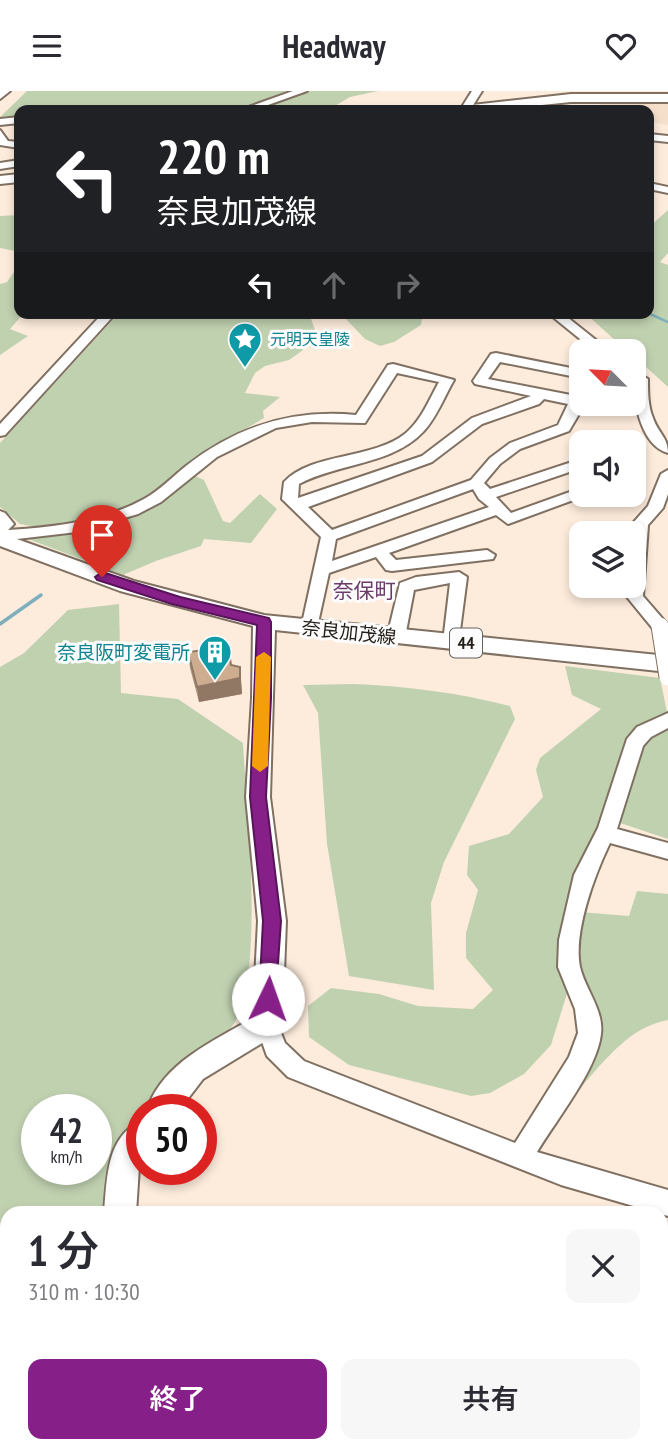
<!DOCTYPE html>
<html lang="ja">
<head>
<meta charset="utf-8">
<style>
	:root { --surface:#fff; --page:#f7f7f7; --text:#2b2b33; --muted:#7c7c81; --accent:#861f87 }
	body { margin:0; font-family:"PT Sans Narrow","Noto Sans JP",sans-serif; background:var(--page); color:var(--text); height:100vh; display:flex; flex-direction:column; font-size:26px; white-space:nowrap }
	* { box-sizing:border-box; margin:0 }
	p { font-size:23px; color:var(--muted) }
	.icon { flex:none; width:38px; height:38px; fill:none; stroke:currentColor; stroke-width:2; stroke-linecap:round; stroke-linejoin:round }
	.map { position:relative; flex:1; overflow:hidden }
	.panel { position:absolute; left:0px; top:1115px; width:668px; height:247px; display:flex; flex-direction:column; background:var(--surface); border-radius:21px 21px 0 0; box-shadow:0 4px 10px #0003 }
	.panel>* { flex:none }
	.guide { position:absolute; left:14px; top:14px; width:640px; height:214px; border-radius:14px; box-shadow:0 4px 10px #0003; background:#202124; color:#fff; overflow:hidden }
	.needle { width:46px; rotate:294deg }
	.buttons { position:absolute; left:569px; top:248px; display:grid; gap:14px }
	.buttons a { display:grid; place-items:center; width:77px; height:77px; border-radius:14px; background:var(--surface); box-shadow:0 4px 10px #0003; font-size:35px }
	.speed { position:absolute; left:21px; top:1003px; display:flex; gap:14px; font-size:35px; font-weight:700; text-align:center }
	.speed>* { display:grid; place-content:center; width:91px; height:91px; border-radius:50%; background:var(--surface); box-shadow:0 4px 10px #0003; line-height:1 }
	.speed small { font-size:18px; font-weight:400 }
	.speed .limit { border:10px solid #d22; background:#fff; color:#111 }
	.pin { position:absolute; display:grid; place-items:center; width:60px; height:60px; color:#fff; margin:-72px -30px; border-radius:50% 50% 50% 0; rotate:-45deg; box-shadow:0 0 7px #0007 }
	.pin .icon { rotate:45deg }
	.me { position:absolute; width:77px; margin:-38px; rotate:3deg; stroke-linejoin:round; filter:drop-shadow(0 0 5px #0008) }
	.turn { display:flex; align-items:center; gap:24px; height:147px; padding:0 28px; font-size:32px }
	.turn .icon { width:91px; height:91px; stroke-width:2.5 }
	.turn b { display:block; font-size:49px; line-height:60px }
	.lanes { display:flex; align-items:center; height:66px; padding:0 28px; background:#0003; justify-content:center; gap:35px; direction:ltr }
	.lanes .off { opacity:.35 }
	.round { display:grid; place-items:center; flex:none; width:74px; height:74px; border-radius:14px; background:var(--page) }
	.summary { display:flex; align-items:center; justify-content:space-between; height:119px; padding:0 28px }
	h1 { font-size:42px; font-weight:600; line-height:52px }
	.cta { display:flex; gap:14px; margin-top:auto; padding:14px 28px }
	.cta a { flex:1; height:80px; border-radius:14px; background:var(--accent); color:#fff; font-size:28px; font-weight:600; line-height:80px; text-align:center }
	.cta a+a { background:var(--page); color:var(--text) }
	header { display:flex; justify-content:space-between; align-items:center; height:91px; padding:0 28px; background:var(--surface); font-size:32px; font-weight:600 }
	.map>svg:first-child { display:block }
	.built { fill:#f6dfca }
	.green { fill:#c0d1b0; fill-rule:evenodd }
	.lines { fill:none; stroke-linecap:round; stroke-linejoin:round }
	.stream-far1 { stroke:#7fafbd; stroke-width:2.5 }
	.stream { stroke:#7fafbd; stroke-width:3.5 }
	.minor-casing { stroke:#7f7062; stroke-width:4 }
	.major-casing { stroke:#7f7062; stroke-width:4 }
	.minor { fill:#fff; fill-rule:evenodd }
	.major { fill:#fff; fill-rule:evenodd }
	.minor-bridge-casing { stroke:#7f7062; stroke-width:19; stroke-linecap:butt }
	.minor-bridge { stroke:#fff; stroke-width:17 }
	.wall { fill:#b1947c }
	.shaded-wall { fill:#907865 }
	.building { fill:#ceac90; stroke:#907865; stroke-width:2 }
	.route { fill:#861f87; stroke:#571458; stroke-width:2 }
	.slow { fill:#f59e0b }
	.labels { text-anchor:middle; stroke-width:6; stroke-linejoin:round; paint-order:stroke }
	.far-culture-label { font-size:16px; fill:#0d838f; stroke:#fcfcfc; text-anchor:start }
	.shield { fill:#fcfcfc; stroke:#65615c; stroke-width:2 }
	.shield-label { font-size:18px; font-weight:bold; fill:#241e18 }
	.street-label { font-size:19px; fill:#241e18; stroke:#fcfcfc }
	.culture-label { font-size:19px; fill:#0d838f; stroke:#fcfcfc; text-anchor:end }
	.neighbourhood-label { font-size:21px; fill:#6c3a6b; stroke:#fcfcfc }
</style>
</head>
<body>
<header><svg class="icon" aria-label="menu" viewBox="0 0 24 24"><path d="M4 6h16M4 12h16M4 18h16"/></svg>Headway<svg class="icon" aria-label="heart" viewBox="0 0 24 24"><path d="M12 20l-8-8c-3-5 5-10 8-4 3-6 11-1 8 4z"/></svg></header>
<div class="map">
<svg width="668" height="1360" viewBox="0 0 668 1360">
	<rect width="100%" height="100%" fill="#fdecdc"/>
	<path class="built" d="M604,8l64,2v24l-19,-3v-12h-52z"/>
	<g class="green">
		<path d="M27,0h269l-59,19h-218v9l-19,2v-4z"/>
		<path d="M310,0h68l-28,6 -22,13 -74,-2z"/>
		<path d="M668,119v43l-8,9 8,3v122l-34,-31v-4h-6l-43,-39h64v-86z"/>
		<path d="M19,124v98h5l-14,16 18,7 -28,19v-71l7,-2 9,-13 -1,-18 -15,-3v-32z"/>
		<path d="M119,222h190l11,31 -14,4 -17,12 -24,6 -10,7 -10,20 35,4 -17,14 1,7 -68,41 -36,33 -23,14 -51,16 -44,6 -22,-4 -20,-17v-64z"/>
		<path d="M347,222h76l-2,12 -27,17 -14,4 -15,-7 -20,-21z"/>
		<path d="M193,384l11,5 19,41 7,2 30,-29 17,15 -26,34 -47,-4 -3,7 -45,15 -33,14 -95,-36 74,-15z"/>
		<path d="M119,513l2,89 57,6 65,44c3,60 24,243 -13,286 -7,8 -18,13 -25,20 -21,18 -37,39 -53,60h-10v15l-32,89h-103v232l98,1 -4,5h-101v-784l24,-14 44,-43zM37,1018h59v60h-59z"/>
		<path d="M565,575l95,12 7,34 -2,5 -20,9 -63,141 -12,117 -19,61 -27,29 -34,19 -19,3 -122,-31 -40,-28 -1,-31 23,-18 48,6 39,12 55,3 20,-19 -27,-32v-25l12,-43 -11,-15 2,-29 40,-12 34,-37 -7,-27 4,-12 61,-49 -29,-14z"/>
		<path d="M354,593c53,2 105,9 156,22l5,13 -71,143 -13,41 3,87 -85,-14 -22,-132 -9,-131 -15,-28z"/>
		<path d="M668,637v111l-51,-17c7,-18 20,-74 31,-84 5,-4 14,-7 20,-10z"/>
		<path d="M637,800l31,3v126c-38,7 -61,38 -86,66l-7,1 21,-49 -22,-77 6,-49 49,4z"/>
	</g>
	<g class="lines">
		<path class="stream-far1" d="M648,222l20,9"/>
		<path class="stream" d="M0,533l41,-29"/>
		<defs>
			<g id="minor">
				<path d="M0,0h10l-10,8z"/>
				<path d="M293,0h14l-53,19h-14z"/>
				<path d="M472,0h10l-12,19h-10z"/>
				<path d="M19,26v6l-19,2v-6z"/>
				<path d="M0,39l8,11 11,1v6l-19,-3z"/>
				<path d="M649,43l19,2v6l-19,-2z"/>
				<path d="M19,69v6l-19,3v-6z"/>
				<path d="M649,92l19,4v6l-19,-4z"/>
				<path d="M103,222h13l-111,122 -5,1v-12z"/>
				<path d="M548,222h14l49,39h-15z"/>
				<path d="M496,262l85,17v8l-81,-16 -12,17 93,18v7h4l-16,27 -49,18 -20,15 -16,19 6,6 91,-30v9l-85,29 15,16 70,-25v7h6l-79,29 -12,-9 -107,38 7,7 91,-10 8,5 -2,4 -101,12 -6,-1 -10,-13 -47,16 -13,59 -6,2 -9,-6 20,-91 -39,-38 2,-17c28,-30 89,-22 122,-49 16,-14 23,-33 33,-51l-42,-9 -32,50 -53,-1 -36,6 -59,29 -56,45 -23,12 -61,18 -77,9v-30l5,2 9,11 -6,6c47,-3 94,-8 136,-31 15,-8 28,-22 42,-33 51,-40 106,-57 170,-51l32,-50 5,-1 61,16c-10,17 -17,37 -31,52 -31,33 -85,31 -124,52l-1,14 124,-42 50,-38 59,-22 -56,-12 -2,-3 18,-27zM544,308l24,5 -10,21 -48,18 -20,15 -19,22 -139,50 -24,-23 124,-45 50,-38 57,-20zM473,398l6,10 10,8 -157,54 4,-22z"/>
				<path d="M634,280l14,8c0,13 0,27 5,39 5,15 15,19 15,35 -29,-8 -36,-58 -34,-82z"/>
				<path d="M668,379v24l-5,14 -15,17 -5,71 25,29 -2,5h-12l-27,-33v-11h7l-2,-62 16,-18 13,-32z"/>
				<path d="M459,481l8,5 -9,69 -6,2 -9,-6 7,-59 -36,7 -9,47 -9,6 -6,-2 -3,-4 13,-54 16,-6z"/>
				<path d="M668,622v15l-17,9 -8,9 -26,83 51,14v16l-58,-16c-15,31 -37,89 -30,124 5,22 24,43 21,67 -4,36 -45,86 -64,118l131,38v26l-107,-31 -273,-108 -21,-21 -11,-31 3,-7 8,-3 8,3 10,25 19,18 211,82 54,-86 9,-24 -3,-24 -17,-42 1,-27 15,-65 24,-47 29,-89 10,-12z"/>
			</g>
			<g id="major">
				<path d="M571,3h97v8h-97l-77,8h-37l6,-4z"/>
				<path d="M19,83v8l-19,2v-8z"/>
				<path d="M0,442l134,48 130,34 404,41v16l-393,-42 -5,167 16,124 -4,104 -5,9 -74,45 -23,30h-33c17,-47 65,-67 106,-91l5,-97 -12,-124 6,-99 1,-72 -133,-35 -120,-45z"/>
				<path d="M142,1030l-6,92h-32c3,-33 2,-78 38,-92z"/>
				<path d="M97,1354h37l-2,6h-38z"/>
			</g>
		</defs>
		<use href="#minor" class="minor-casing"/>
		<use href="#major" class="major-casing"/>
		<use href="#minor" class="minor"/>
		<use href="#major" class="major"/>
		<defs>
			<path id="minor-bridge" d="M660,535l8,51"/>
		</defs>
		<use href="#minor-bridge" class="minor-bridge-casing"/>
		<use href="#minor-bridge" class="minor-bridge"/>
	</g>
	<path class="wall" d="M188,561l52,15 2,27 -43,8 -9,-34z"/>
	<path class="shaded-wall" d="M240,576l2,27 -43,8 -2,-15z"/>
	<path class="building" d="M228,556l3,18 9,2v11l-43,9 -9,-35z"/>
	<path class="route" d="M102,481l78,25 89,21 2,4v76l-5,99 15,124 -6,84h-13l-3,-6 4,-78 -13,-124 7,-172 -85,-21 -75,-24 -2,-3z"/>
	<path class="slow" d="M264,561l7,5 -3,109 -8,6 -8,-6 4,-109z"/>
	<defs>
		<symbol id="sight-pin" viewBox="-11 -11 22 30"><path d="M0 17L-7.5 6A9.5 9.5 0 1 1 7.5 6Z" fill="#0f9aa8" stroke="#fcfcfc"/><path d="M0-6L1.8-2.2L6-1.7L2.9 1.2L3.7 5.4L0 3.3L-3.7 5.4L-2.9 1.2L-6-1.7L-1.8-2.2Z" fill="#fff"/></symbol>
		<symbol id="building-pin" viewBox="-11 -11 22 30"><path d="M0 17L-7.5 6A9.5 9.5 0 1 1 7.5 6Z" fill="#0f9aa8" stroke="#fcfcfc"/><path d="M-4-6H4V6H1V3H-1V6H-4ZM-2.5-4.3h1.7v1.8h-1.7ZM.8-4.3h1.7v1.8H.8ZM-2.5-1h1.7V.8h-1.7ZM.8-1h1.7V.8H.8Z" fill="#fff"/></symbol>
	</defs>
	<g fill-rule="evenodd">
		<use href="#sight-pin" x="226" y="229" width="38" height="52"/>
		<use href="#building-pin" x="196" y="542" width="38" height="52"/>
	</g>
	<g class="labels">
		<g class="far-culture-label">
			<text x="270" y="254">元明天皇陵</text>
		</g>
		<rect class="shield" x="450" y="537.5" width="32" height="29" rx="5"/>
		<g class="shield-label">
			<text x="466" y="558">44</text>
		</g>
		<g class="street-label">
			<text transform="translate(349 541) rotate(6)" y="7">奈良加茂線</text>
		</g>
		<g class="culture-label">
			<text x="190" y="568">奈良阪町変電所</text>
		</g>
		<g class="neighbourhood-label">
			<text x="364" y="507">奈保町</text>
		</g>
	</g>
</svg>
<div class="buttons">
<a><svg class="needle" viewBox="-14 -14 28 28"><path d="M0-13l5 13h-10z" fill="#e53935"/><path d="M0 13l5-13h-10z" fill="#7c7c81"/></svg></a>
<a><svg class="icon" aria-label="sound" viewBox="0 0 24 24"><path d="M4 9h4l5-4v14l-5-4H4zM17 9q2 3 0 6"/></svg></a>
<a><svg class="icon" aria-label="layers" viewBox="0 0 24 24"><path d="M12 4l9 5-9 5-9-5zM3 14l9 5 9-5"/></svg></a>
</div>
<div class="speed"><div>42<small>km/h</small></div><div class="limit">50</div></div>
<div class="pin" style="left:102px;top:486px;background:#d93025"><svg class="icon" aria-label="arrive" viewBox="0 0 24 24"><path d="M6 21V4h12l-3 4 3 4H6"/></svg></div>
<svg class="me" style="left:268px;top:908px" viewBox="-20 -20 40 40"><circle r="19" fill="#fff"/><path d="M0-13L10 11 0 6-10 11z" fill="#861f87"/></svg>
<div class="guide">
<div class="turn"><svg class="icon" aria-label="left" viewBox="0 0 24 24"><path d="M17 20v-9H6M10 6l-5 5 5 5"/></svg><div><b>220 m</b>奈良加茂線</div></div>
<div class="lanes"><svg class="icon" aria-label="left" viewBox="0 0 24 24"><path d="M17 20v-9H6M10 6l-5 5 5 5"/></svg><svg class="icon off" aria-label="ahead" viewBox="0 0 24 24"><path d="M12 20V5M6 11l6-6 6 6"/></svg><svg class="icon off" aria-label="right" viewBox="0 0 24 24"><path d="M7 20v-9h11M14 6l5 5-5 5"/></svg></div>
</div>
<section class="panel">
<div class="summary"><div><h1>1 分</h1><p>310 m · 10:30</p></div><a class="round"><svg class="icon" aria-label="close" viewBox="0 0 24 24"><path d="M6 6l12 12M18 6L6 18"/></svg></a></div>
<div class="cta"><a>終了</a><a>共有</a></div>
</section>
</div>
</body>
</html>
